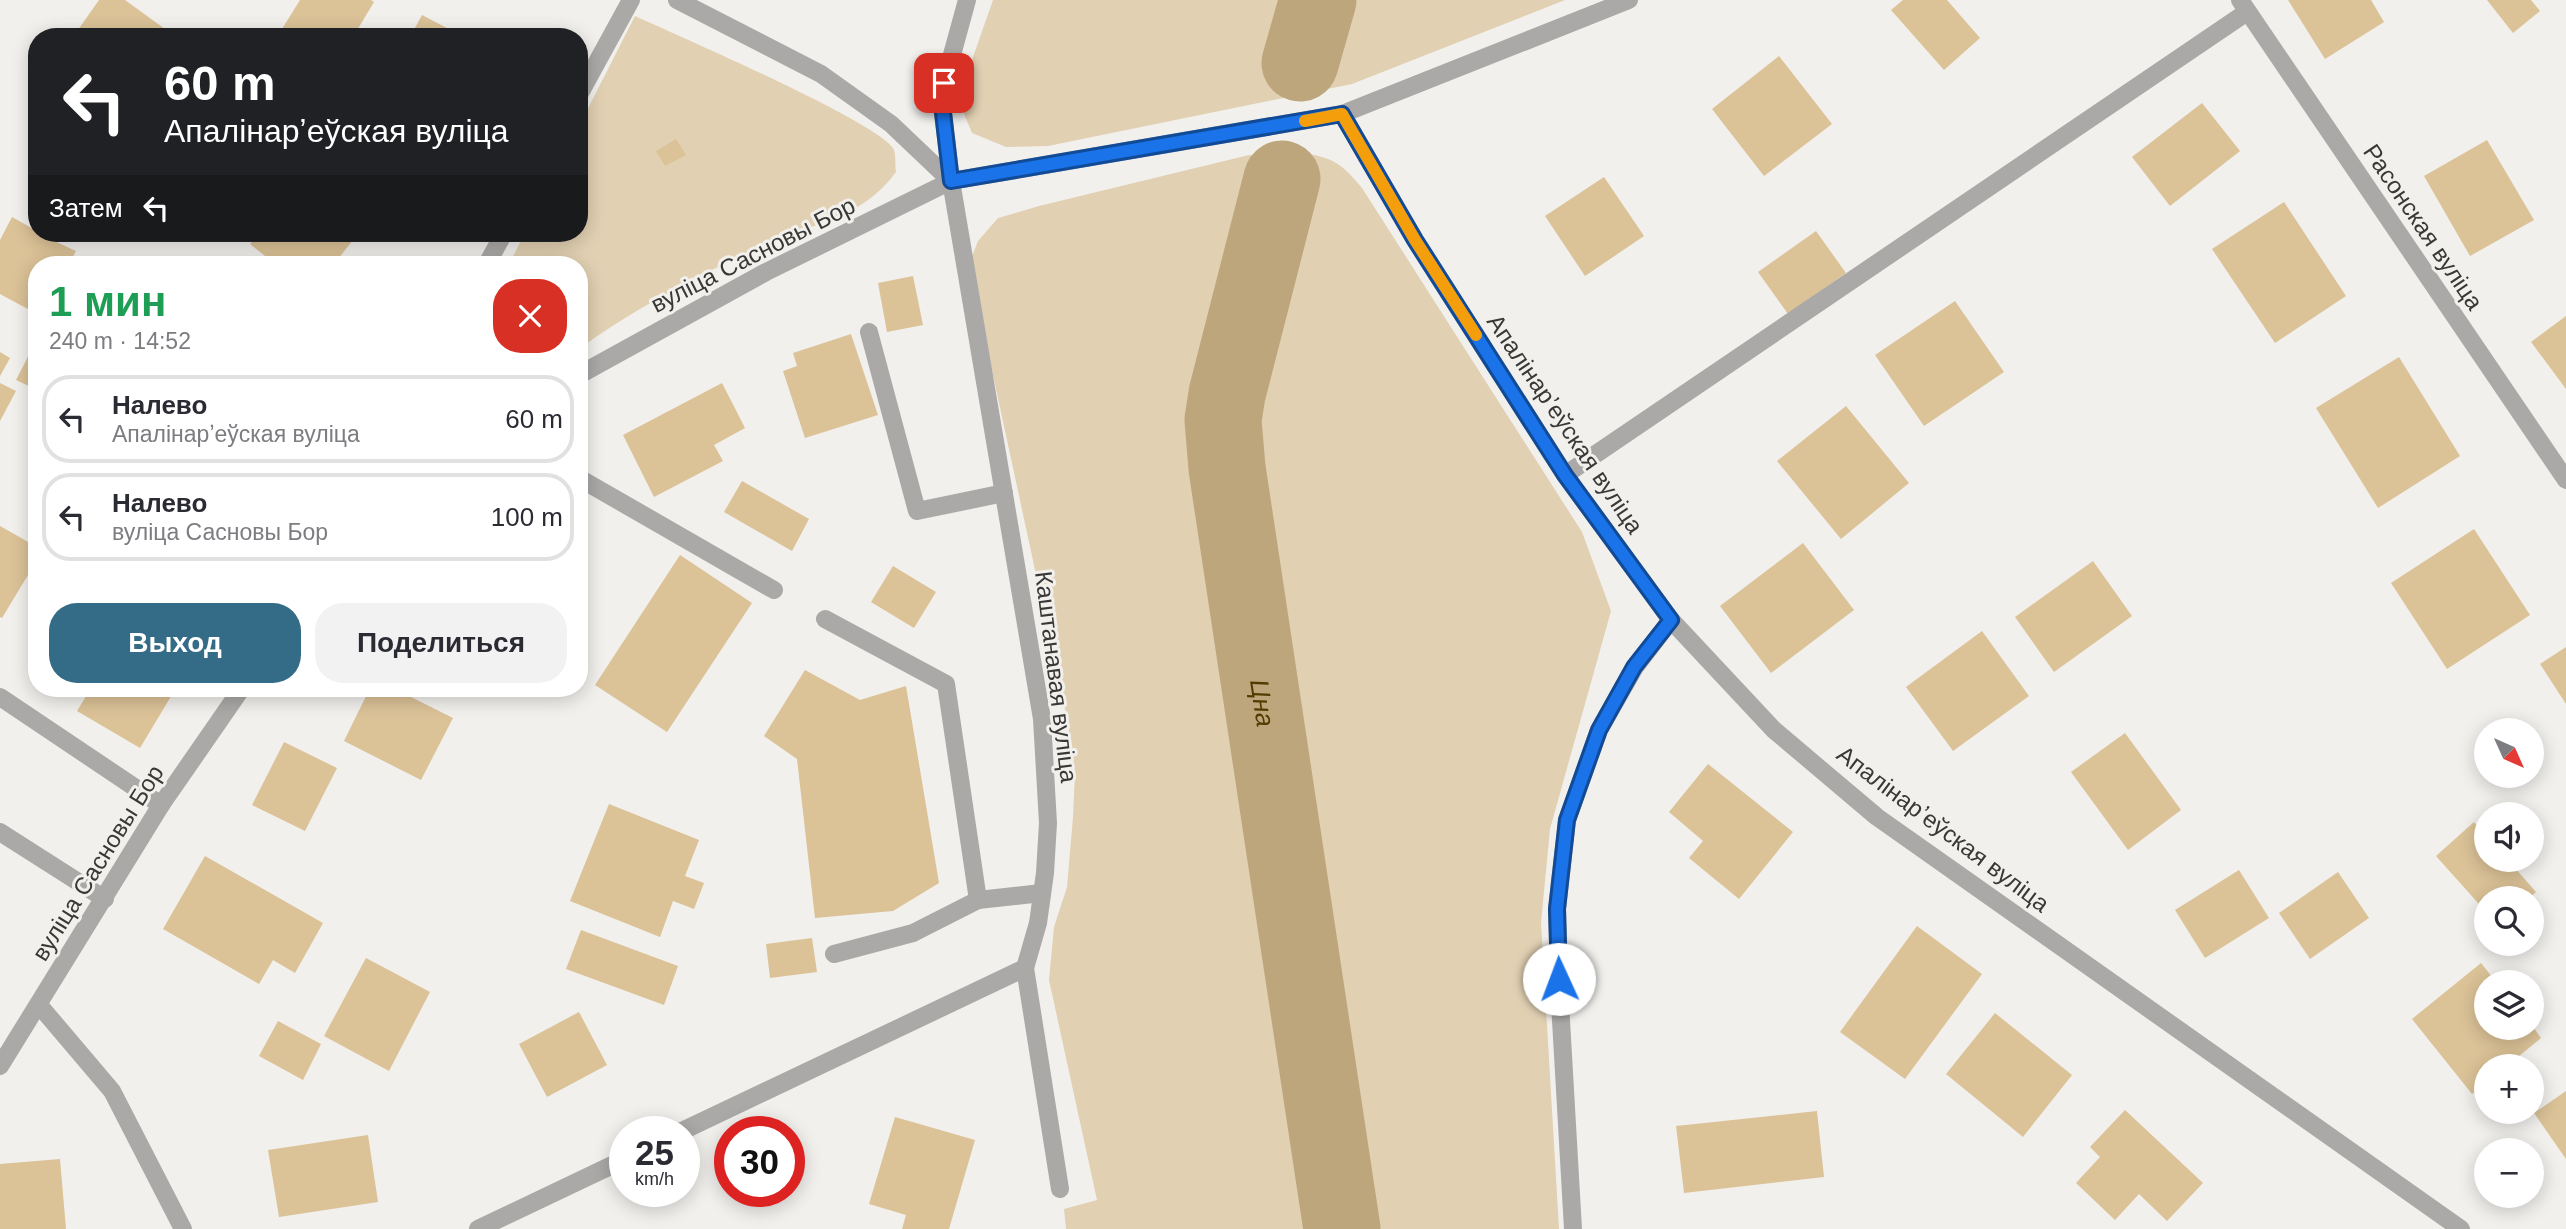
<!DOCTYPE html>
<html lang="ru">
<head>
<meta charset="utf-8">
<style>
	:root { --surface:#fff; --page:#f2f2f3; --text:#2b2b33; --muted:#7c7c81; --line:#e1e1e2; --accent:#346b86 }
	body { margin:0; font-family:Helvetica,sans-serif; background:var(--page); color:var(--text); height:100vh; display:flex; flex-direction:column; font-size:26px; white-space:nowrap }
	* { box-sizing:border-box; margin:0 }
	p { font-size:23px; color:var(--muted) }
	.icon { flex:none; width:38px; height:38px; fill:none; stroke:currentColor; stroke-width:2; stroke-linecap:round; stroke-linejoin:round }
	.map { position:relative; flex:1; overflow:hidden }
	.side { position:absolute; left:28px; top:256px; width:560px; height:441px; display:flex; flex-direction:column; background:var(--surface); border-radius:28px; box-shadow:0 4px 18px #0003 }
	.side>* { flex:none }
	.hud { position:absolute; left:28px; top:28px; width:560px; height:214px; border-radius:28px; box-shadow:0 4px 18px #0003; background:#202124; color:#fff; overflow:hidden }
	.needle { width:46px; rotate:135deg }
	.fabs { position:absolute; left:2474px; top:718px; display:grid; gap:14px }
	.fabs a { display:grid; place-items:center; width:70px; height:70px; border-radius:50%; background:var(--surface); box-shadow:0 4px 18px #0003; font-size:35px }
	.speed { position:absolute; left:609px; top:1116px; display:flex; gap:14px; font-size:35px; font-weight:700; text-align:center }
	.speed>* { display:grid; place-content:center; width:91px; height:91px; border-radius:50%; background:var(--surface); box-shadow:0 4px 18px #0003; line-height:1 }
	.speed small { font-size:18px; font-weight:400 }
	.speed .limit { border:10px solid #d22; background:#fff; color:#111 }
	.pin { position:absolute; display:grid; place-items:center; width:60px; height:60px; color:#fff; margin:-30px; border-radius:14px; box-shadow:0 4px 10px #0006 }
	.me { position:absolute; width:77px; margin:-38px; rotate:358deg; stroke-linejoin:round; filter:drop-shadow(0 0 5px #0008) }
	.turn { display:flex; align-items:center; gap:24px; height:147px; padding:0 21px; font-size:32px }
	.turn .icon { width:91px; height:91px; stroke-width:2.5 }
	.turn b { display:block; font-size:49px; line-height:60px }
	.then { display:flex; align-items:center; height:66px; padding:0 21px; background:#0003; gap:14px; font-size:26px }
	.round { display:grid; place-items:center; flex:none; width:74px; height:74px; border-radius:28px; background:var(--page) }
	.head { display:flex; align-items:center; justify-content:space-between; height:119px; padding:0 21px }
	h1 { font-size:42px; font-weight:600; line-height:52px; color:#1e9e55 }
	.primary-button { display:flex; gap:14px; margin-top:auto; padding:14px 21px }
	.primary-button a { flex:1; height:80px; border-radius:28px; background:var(--accent); color:#fff; font-size:28px; font-weight:600; line-height:80px; text-align:center }
	.primary-button a+a { background:var(--page); color:var(--text) }
	ul { padding:0; list-style:none }
	li { display:flex; align-items:center; gap:21px; height:88px; margin:0 14px 10px; padding:0 7px; border:4px solid var(--line); border-radius:28px }
	li div { flex:1 }
	li b { display:block; font-size:26px }
	li em { font-style:normal }
	.map>svg:first-child { display:block }
	.green { fill:#e1d0b2 }
	.lines { fill:none; stroke-linecap:round; stroke-linejoin:round }
	.river { stroke:#bda67b; stroke-width:77 }
	.building { fill:#dbc297 }
	.minor { stroke:#aaa9a7; stroke-width:18 }
	.route-casing { stroke:#114b97; stroke-width:18 }
	.route { stroke:#1a73e8; stroke-width:12 }
	.slow { stroke:#f59e0b; stroke-width:12 }
	.labels { text-anchor:middle; stroke-width:6; stroke-linejoin:round; paint-order:stroke }
	.street-label { font-size:24px; fill:#393837; stroke:#f2f0ed }
	.water-label { font-size:26px; font-style:italic; fill:#523a00; stroke:#f2f0ed }
</style>
</head>
<body>
<div class="map">
<svg width="2566" height="1229" viewBox="0 0 2566 1229">
	<rect width="100%" height="100%" fill="#f2f0ed"/>
	<g class="green">
		<path d="M993,0h572l-213,84 -304,62 -42,1 -34,-14 -14,-33z"/>
		<path d="M635,16c39,18 248,108 259,134 2,6 1,16 2,22 -36,49 -83,50 -134,74 -63,29 -127,62 -183,103v-85h-70l16,-31h54v-107z"/>
		<path d="M1297,152c34,5 43,9 65,36l220,344 29,79 -61,218 -9,94 18,306h-203l-121,-804 6,-36z"/>
		<path d="M1249,155l24,4 -68,253 116,817h-255l-2,-20 33,-9 -48,-220 5,-53 13,-40 6,-70 2,-45 -8,-54 -98,-454 9,-23 20,-23 41,-12z"/>
	</g>
	<g class="lines">
		<g class="river">
			<path d="M1300,63l18,-63"/>
			<path id="s1" d="M1282,179l-55,215 -4,26 4,48 115,761"/>
		</g>
	</g>
	<g class="building">
		<path d="M99,0h26l51,37h-103z"/>
		<path d="M300,0h71l3,2 -21,35h-76z"/>
		<path d="M1903,0h44l33,38 -36,32 -53,-60z"/>
		<path d="M2288,0h83l13,22 -59,37z"/>
		<path d="M2487,0h44l9,11 -27,22z"/>
		<path d="M422,15l42,22h-54z"/>
		<path d="M1779,56l53,68 -68,52 -52,-67z"/>
		<path d="M2202,103l38,48 -70,55 -38,-49z"/>
		<path d="M676,139l10,16 -21,11 -9,-15z"/>
		<path d="M2487,140l47,80 -64,36 -46,-80z"/>
		<path d="M1604,177l40,59 -59,40 -40,-60z"/>
		<path d="M2284,202l62,94 -71,47 -63,-94z"/>
		<path d="M12,217l25,14v2l39,18 -7,13h-32v50l-37,-20v-54z"/>
		<path d="M1816,231l30,42 -58,41 -30,-42z"/>
		<path d="M260,233h95l2,2 -23,29h-59l-25,-20z"/>
		<path d="M913,276l10,49 -36,7 -9,-49z"/>
		<path d="M1955,301l49,71 -80,54 -49,-71z"/>
		<path d="M2566,316v73l-35,-47z"/>
		<path d="M851,334l27,81 -73,23 -22,-67 14,-5 -4,-13z"/>
		<path d="M37,339v51l-21,-10z"/>
		<path d="M0,352l10,6 -10,18z"/>
		<path d="M2399,357l61,99 -82,52 -62,-100z"/>
		<path d="M0,383l16,8 -16,30z"/>
		<path d="M722,383l23,45 -31,17 9,16 -69,36 -31,-62z"/>
		<path d="M1846,406l63,77 -68,56 -64,-78z"/>
		<path d="M742,481l67,38 -17,32 -68,-39z"/>
		<path d="M0,526l37,21v13l-35,58 -2,-1z"/>
		<path d="M2474,529l56,86 -83,54 -56,-86z"/>
		<path d="M1803,543l51,67 -83,63 -51,-67z"/>
		<path d="M680,555l72,48 -85,129 -72,-47z"/>
		<path d="M2093,561l39,55 -78,56 -39,-55z"/>
		<path d="M893,566l43,26 -22,36 -43,-26z"/>
		<path d="M1982,631l47,65 -76,55 -47,-64z"/>
		<path d="M2566,647v57l-26,-40z"/>
		<path d="M805,670l55,30 46,-14 33,197 -46,28 -78,7 -18,-159 -33,-23z"/>
		<path d="M91,688h85l-36,60 -63,-37z"/>
		<path d="M370,688h23l60,30 -32,62 -77,-39z"/>
		<path d="M2125,733l56,77 -53,40 -57,-78z"/>
		<path d="M284,742l53,26 -32,63 -53,-26z"/>
		<path d="M1708,764l85,68 -54,67 -50,-41 14,-17 -34,-29z"/>
		<path d="M609,804l90,36 -14,36 19,7 -10,26 -21,-8 -13,36 -90,-36z"/>
		<path d="M2474,822l13,15v22h20l29,33 -7,6h-42v15l-51,-57z"/>
		<path d="M205,856l118,67 -28,50 -22,-13 -14,24 -96,-55z"/>
		<path d="M2239,870l30,48 -64,40 -30,-48z"/>
		<path d="M2338,872l31,46 -59,41 -31,-46z"/>
		<path d="M1917,926l65,48 -77,105 -65,-47z"/>
		<path d="M581,930l97,36 -14,39 -98,-36z"/>
		<path d="M812,938l5,34 -47,6 -4,-34z"/>
		<path d="M366,958l64,34 -41,79 -65,-35z"/>
		<path d="M2481,963l15,19h-9v45h46l8,11 -34,28h-20v17l-15,11 -60,-75z"/>
		<path d="M579,1012l28,53 -60,32 -28,-53z"/>
		<path d="M1995,1013l77,62 -49,62 -77,-63z"/>
		<path d="M278,1021l43,23 -18,36 -44,-24z"/>
		<path d="M2566,1091v68l-32,-46z"/>
		<path d="M2125,1110l78,73 -36,38 -28,-27 -24,26 -39,-37 24,-26 -10,-10z"/>
		<path d="M1817,1111l7,66 -140,16 -8,-67z"/>
		<path d="M895,1117l80,23 -26,89h-47l4,-14 -37,-11z"/>
		<path d="M368,1135l10,67 -99,15 -11,-67z"/>
		<path d="M60,1159l6,70h-66v-65z"/>
	</g>
	<g class="lines">
		<g class="minor">
			<path d="M677,0l144,74 70,50 60,57"/>
			<path d="M2240,0l326,480"/>
			<path d="M579,95l52,-95"/>
			<path d="M1342,114l73,126 150,235 106,145 103,110 103,87 584,412"/>
			<path d="M487,264l17,-31"/>
			<path d="M869,332l48,179 87,-18"/>
			<path d="M579,375l187,-103 185,-91 391,-67 287,-114"/>
			<path d="M1565,475l682,-463"/>
			<path d="M579,478l195,112"/>
			<path d="M825,619l121,65 32,216 -65,33 -79,21"/>
			<path d="M0,697l161,108"/>
			<path d="M0,832l105,67"/>
			<path d="M978,900l64,-7"/>
			<path d="M1025,968l35,221"/>
			<path d="M39,1005l73,86 71,138"/>
			<path d="M0,1066l161,-261 81,-117"/>
			<path d="M680,1132l345,-164 13,-45 7,-50 3,-50 -6,-104 -91,-538 -9,-77 2,-20 23,-84"/>
			<path d="M478,1229l147,-70"/>
			<path d="M1573,1229l-13,-226 -3,-94 10,-89 32,-90 36,-63 36,-47"/>
		</g>
	</g>
	<g class="lines">
		<defs>
			<path id="route" d="M944,83l-2,21 9,77 391,-67 73,126 150,235 106,145 -37,47 -35,63 -32,90 -10,89 2,70"/>
		</defs>
		<use href="#route" class="route-casing"/>
		<use href="#route" class="route"/>
		<path class="slow" d="M1305,121l37,-7 73,126 61,95"/>
	</g>
	<g class="labels">
		<g class="street-label">
			<text transform="translate(2423 227) rotate(56)" y="8">Расонская вуліца</text>
			<text transform="translate(753 255) rotate(-27)" y="8">вуліца Сасновы Бор</text>
			<text transform="translate(1565 424) rotate(56)" y="8">Апалінарʼеўская вуліца</text>
			<text transform="translate(1056 677) rotate(83)" y="8">Каштанавая вуліца</text>
			<text transform="translate(1943 829) rotate(37)" y="8">Апалінарʼеўская вуліца</text>
			<text transform="translate(98 863) rotate(-58)" y="8">вуліца Сасновы Бор</text>
		</g>
		<g class="water-label">
			<text dy="9" stroke="none"><textPath href="#s1" startOffset="534">Цна</textPath></text>
		</g>
	</g>
</svg>
<div class="fabs">
<a><svg class="needle" viewBox="-14 -14 28 28"><path d="M0-13l5 13h-10z" fill="#e53935"/><path d="M0 13l5-13h-10z" fill="#7c7c81"/></svg></a>
<a><svg class="icon" aria-label="sound" viewBox="0 0 24 24"><path d="M4 9h4l5-4v14l-5-4H4zM17 9q2 3 0 6"/></svg></a>
<a><svg class="icon" aria-label="search" viewBox="0 0 24 24"><circle cx="10" cy="10" r="6"/><path d="M15 15l6 6"/></svg></a>
<a><svg class="icon" aria-label="layers" viewBox="0 0 24 24"><path d="M12 4l9 5-9 5-9-5zM3 14l9 5 9-5"/></svg></a>
<a>+</a>
<a>−</a>
</div>
<div class="speed"><div>25<small>km/h</small></div><div class="limit">30</div></div>
<div class="pin" style="left:944px;top:83px;background:#d93025"><svg class="icon" aria-label="arrive" viewBox="0 0 24 24"><path d="M6 21V4h12l-3 4 3 4H6"/></svg></div>
<svg class="me" style="left:1559px;top:979px" viewBox="-20 -20 40 40"><circle r="19" fill="#fff"/><path d="M0-13L10 11 0 6-10 11z" fill="#1a73e8"/></svg>
<div class="hud">
<div class="turn"><svg class="icon" aria-label="left" viewBox="0 0 24 24"><path d="M17 20v-9H6M10 6l-5 5 5 5"/></svg><div><b>60 m</b>Апалінарʼеўская вуліца</div></div>
<div class="then">Затем<svg class="icon" aria-label="left" viewBox="0 0 24 24"><path d="M17 20v-9H6M10 6l-5 5 5 5"/></svg></div>
</div>
<section class="side">
<div class="head"><div><h1>1 мин</h1><p>240 m · 14:52</p></div><a class="round" style="background:#d93025;color:#fff"><svg class="icon" aria-label="close" viewBox="0 0 24 24"><path d="M6 6l12 12M18 6L6 18"/></svg></a></div>
<ul>
<li><svg class="icon" aria-label="left" viewBox="0 0 24 24"><path d="M17 20v-9H6M10 6l-5 5 5 5"/></svg><div><b>Налево</b><p>Апалінарʼеўская вуліца</p></div><em>60 m</em></li>
<li><svg class="icon" aria-label="left" viewBox="0 0 24 24"><path d="M17 20v-9H6M10 6l-5 5 5 5"/></svg><div><b>Налево</b><p>вуліца Сасновы Бор</p></div><em>100 m</em></li>
</ul>
<div class="primary-button"><a>Выход</a><a>Поделиться</a></div>
</section>
</div>
</body>
</html>
